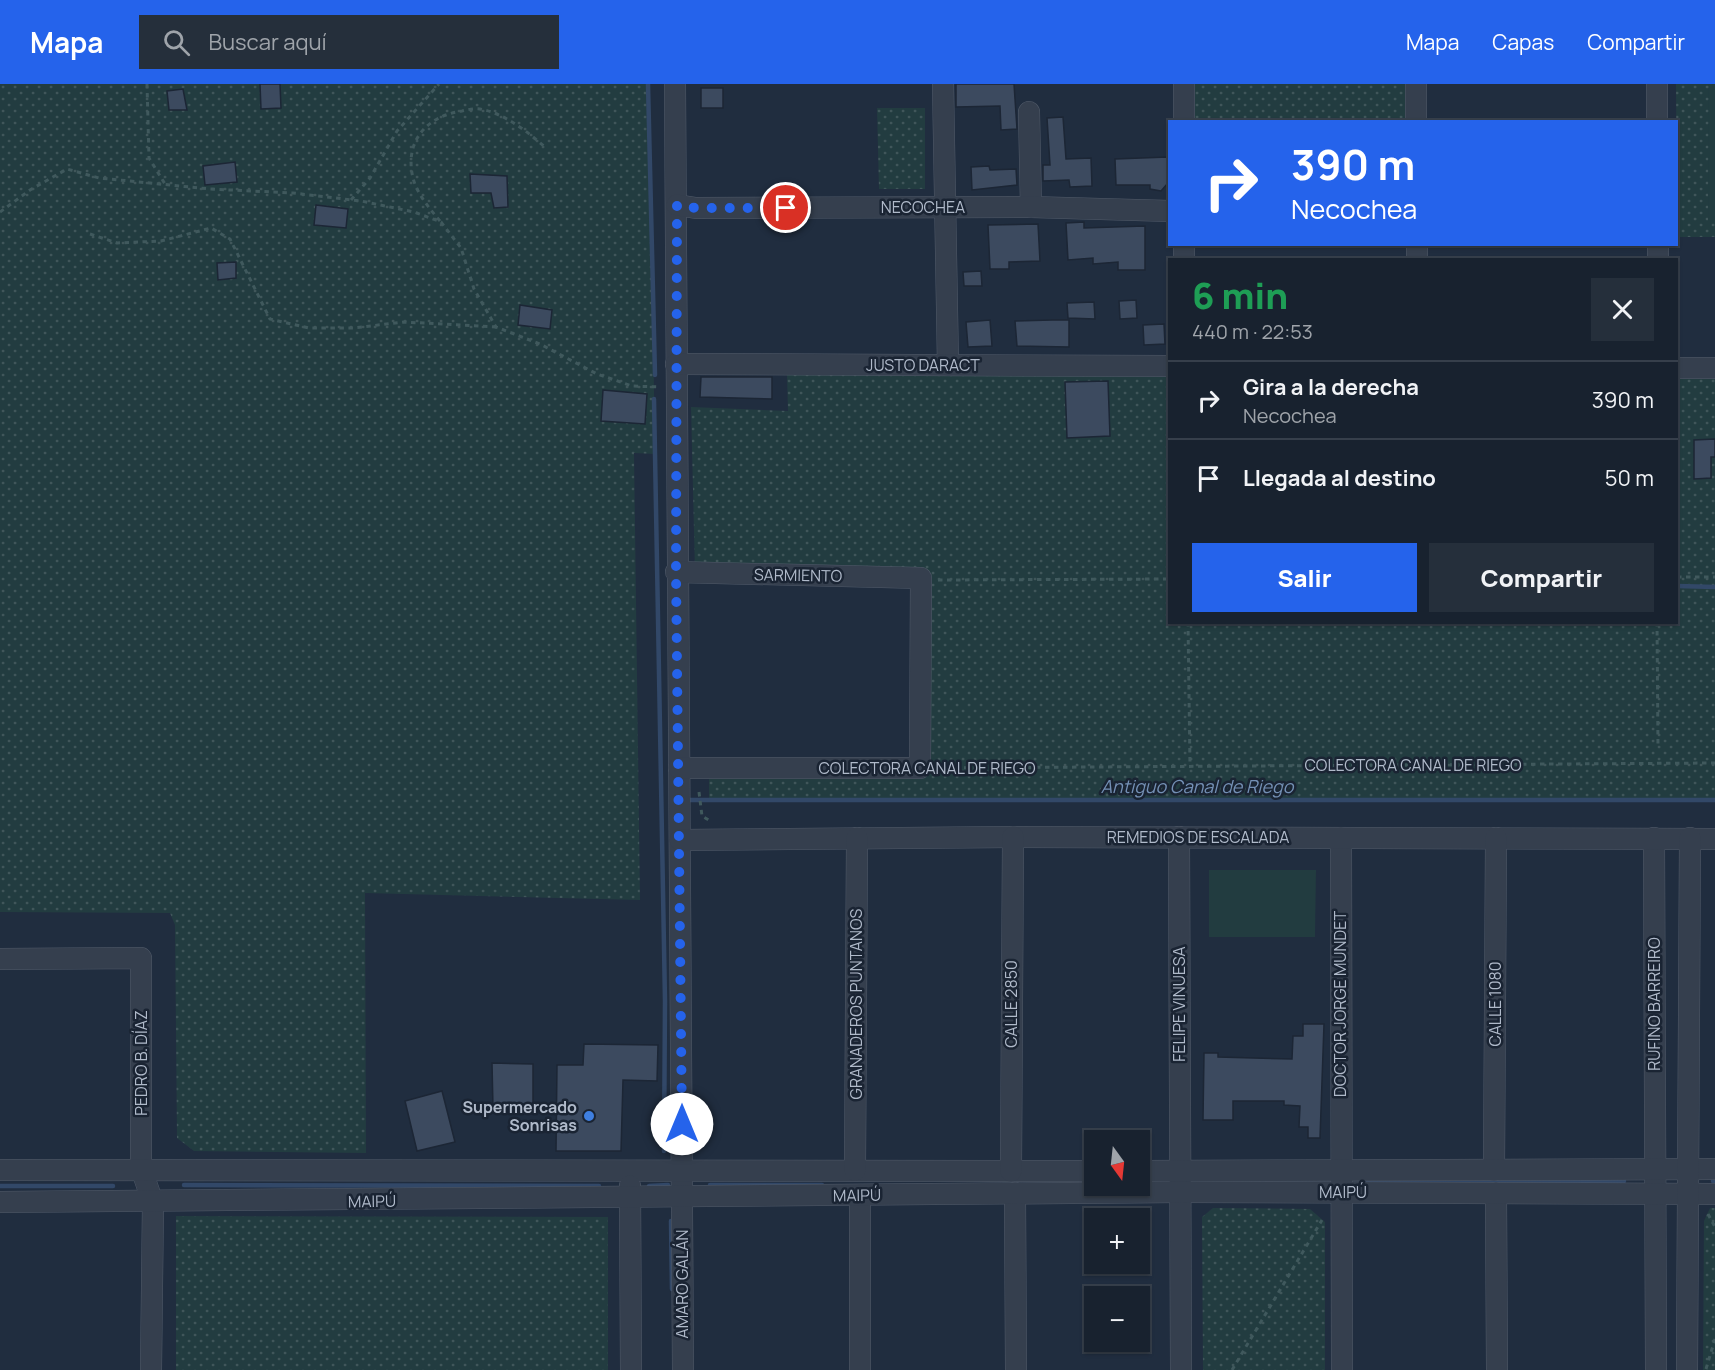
<!DOCTYPE html>
<html lang="es">
<head>
<meta charset="utf-8">
<style>
	:root { --surface:#18222f; --page:#252f3b; --text:#f1f3f6; --muted:#9fa4aa; --line:#363f4b; --accent:#2563eb }
	body { margin:0; font-family:Manrope,sans-serif; background:var(--page); color:var(--text); height:100vh; display:flex; flex-direction:column; font-size:22px; white-space:nowrap }
	* { box-sizing:border-box; margin:0 }
	p { font-size:20px; color:var(--muted) }
	.icon { flex:none; width:33px; height:33px; fill:none; stroke:currentColor; stroke-width:2; stroke-linecap:round; stroke-linejoin:round }
	.map { position:relative; flex:1; overflow:hidden }
	.details { position:absolute; left:1168px; top:174px; width:510px; height:366px; display:flex; flex-direction:column; background:var(--surface); border-radius:0px; box-shadow:0 2px 4px #0004,0 0 0 2px var(--line) }
	.details>* { flex:none }
	.hud { position:absolute; left:1168px; top:36px; width:510px; height:126px; border-radius:0px; box-shadow:0 2px 4px #0004,0 0 0 2px var(--line); background:#2563eb; color:#fff; overflow:hidden }
	.needle { width:39px; rotate:165deg }
	.buttons { position:absolute; left:1084px; top:1046px; display:grid; gap:12px }
	.buttons a { display:grid; place-items:center; width:66px; height:66px; border-radius:0px; background:var(--surface); box-shadow:0 2px 4px #0004,0 0 0 2px var(--line); font-size:30px }
	.pin { position:absolute; display:grid; place-items:center; width:51px; height:51px; color:#fff; margin:-26px; border:3px solid #fff; border-radius:50%; box-shadow:0 2px 6px #0007 }
	.me { position:absolute; width:66px; margin:-33px; rotate:0deg; stroke-linejoin:round; filter:drop-shadow(0 0 4px #0008) }
	.turn { display:flex; align-items:center; gap:21px; height:126px; padding:0 24px; font-size:27px }
	.turn .icon { width:78px; height:78px; stroke-width:2.5 }
	.turn b { display:block; font-size:42px; line-height:51px }
	.round { display:grid; place-items:center; flex:none; width:63px; height:63px; border-radius:0px; background:var(--page) }
	.overview { display:flex; align-items:center; justify-content:space-between; height:102px; padding:0 24px }
	h1 { font-size:36px; font-weight:800; line-height:45px; color:#1e9e55 }
	.cta { display:flex; gap:12px; margin-top:auto; padding:12px 24px }
	.cta a { flex:1; height:69px; border-radius:0px; background:var(--accent); color:#fff; font-size:24px; font-weight:800; line-height:69px; text-align:center }
	.cta a+a { background:var(--page); color:var(--text) }
	ul { padding:0; list-style:none }
	li { display:flex; align-items:center; gap:18px; height:78px; padding:0 24px; border-top:2px solid var(--line) }
	li div { flex:1 }
	li b { display:block; font-size:22px }
	li em { font-style:normal }
	header { display:flex; align-items:center; gap:36px; box-sizing:border-box; height:84px; padding:0 30px; background:var(--accent); color:#fff }
	header strong { font-size:28px }
	nav { display:flex; gap:33px; margin-inline-start:auto; font-size:21px }
	.search { width:420px; height:54px; background:var(--page); display:flex; align-items:center; gap:15px; box-sizing:border-box; padding:0 21px; border-radius:0px; color:var(--muted); font-size:22px }
	.map>svg:first-child { display:block }
	.grass { fill:url(#grass-dots) }
	.pitch { fill:#223c40 }
	.lines { fill:none; stroke-linecap:round; stroke-linejoin:round }
	.stream { stroke:#324868; stroke-width:4.5 }
	.building { fill:#3c4a5f; stroke:#1c2635; stroke-width:1.5 }
	.minor-casing { stroke:#505a69; stroke-width:22 }
	.path { stroke:#40595d; stroke-width:3; stroke-dasharray:4.5 4.5; stroke-linecap:butt }
	.minor { stroke:#353f4e; stroke-width:21 }
	.route { stroke:#2563eb; stroke-width:10; stroke-dasharray:0 18 }
	.shop-dot { fill:#3f7fe0; stroke:#1a2433; stroke-width:2 }
	.labels { text-anchor:middle; stroke-width:5; stroke-linejoin:round; paint-order:stroke }
	.street-label { font-size:16px; fill:#b0baca; stroke:#1a2433 }
	.poi-label { font-size:16px; font-weight:bold; fill:#b0baca; stroke:#1a2433; text-anchor:end }
	.water-label { font-size:18px; font-style:italic; fill:#7490b5; stroke:#1a2433 }
</style>
</head>
<body>
<header>
<strong>Mapa</strong>
<div class="search"><svg class="icon" aria-label="search" viewBox="0 0 24 24"><circle cx="10" cy="10" r="6"/><path d="M15 15l6 6"/></svg>Buscar aquí</div>
<nav><a>Mapa</a><a>Capas</a><a>Compartir</a></nav>
</header>
<div class="map">
<svg width="1715" height="1286" viewBox="0 0 1715 1286">
	<defs>
		<pattern id="grass-dots" width="8" height="8" patternUnits="userSpaceOnUse" patternTransform="scale(1.5)"><rect width="8" height="8" fill="#223c40"/><path d="M2 2h.1M6 6h.1" fill="none" stroke="#40565a" stroke-width="1.8" stroke-linecap="round"/></pattern>
	</defs>
	<rect width="100%" height="100%" fill="#202d3f"/>
	<g class="grass">
		<path d="M0,0h649l6,370 -21,-1 6,447 -275,-7 1,260 -172,-2 -17,-13 -2,-213 -5,-12 -170,-1z"/>
		<path d="M1191,0h215v37l-216,1z"/>
		<path d="M1676,0h39v153h-38z"/>
		<path d="M877,24h48v81h-46z"/>
		<path d="M787,290l383,1v247h507v-244h38v422h-1006v-31l211,-1 1,-190 -226,-6 -4,-165 97,4z"/>
		<path d="M1213,1124l97,1 15,13v148h-122l-1,-153z"/>
		<path d="M1710,1124h5v162h-12l1,-149z"/>
		<path d="M176,1132l432,1v153h-432z"/>
	</g>
	<g class="pitch">
		<path d="M1709,0h6v138h-7z"/>
		<path d="M1209,786h107l-1,67h-106z"/>
	</g>
	<g class="lines">
		<g class="stream">
			<path d="M648,0l7,291"/>
			<path d="M654,315l11,602 -1,150"/>
			<path d="M1677,502l38,1"/>
			<path d="M686,716h1029"/>
			<path d="M1713,1097h2"/>
			<path d="M1368,1098l256,-1"/>
			<path d="M184,1101l415,1"/>
			<path d="M710,1101h112"/>
			<path d="M0,1102h113"/>
			<path d="M649,1102l19,-1"/>
			<path d="M671,1137l1,68"/>
		</g>
	</g>
	<g class="building">
		<path d="M260,0h20l1,24 -20,1z"/>
		<path d="M956,0h58l3,45 -16,1 -1,-24 -44,1z"/>
		<rect x="701" y="4" width="22" height="20"/>
		<path d="M183,5l4,21h-18l-2,-19z"/>
		<path d="M1063,33l3,42 25,-1 1,28 -22,1 -1,-7 -26,1v-16h7l-3,-47z"/>
		<path d="M1168,73v26l-7,8 -11,-2v-4h-34l-1,-26z"/>
		<path d="M235,78l2,20 -32,3 -2,-19z"/>
		<path d="M989,82l1,4 26,-1 1,16 -45,5 -1,-23z"/>
		<path d="M470,90l37,2 1,31 -14,1 -3,-15h-20z"/>
		<path d="M316,121l32,4 -2,19 -32,-3z"/>
		<path d="M1084,138v6l61,-2v44h-27v-8l-25,2v-6l-25,2 -2,-37z"/>
		<path d="M1038,140l2,37 -31,1v7h-19l-2,-44z"/>
		<path d="M236,178v16l-18,2 -1,-17z"/>
		<path d="M981,187l1,15h-18l-1,-14z"/>
		<path d="M1136,216l1,18 -17,1 -1,-18z"/>
		<path d="M1094,218l1,17 -27,-1 -1,-15z"/>
		<path d="M520,221l32,5 -2,19 -32,-4z"/>
		<path d="M990,236l2,26 -24,1 -2,-25z"/>
		<path d="M1052,236h17v27l-52,-1 -2,-25z"/>
		<path d="M1164,240l1,20 -21,1 -1,-20z"/>
		<path d="M701,293h71v22l-72,-2z"/>
		<path d="M1108,297l2,55 -43,2 -2,-56z"/>
		<path d="M603,306l44,4 -2,30 -44,-3z"/>
		<path d="M1715,355v18h-4v21l-17,1v-39z"/>
		<path d="M1303,940h21l-4,114h-12v-11h-9l1,-21 -16,-1v-4h-51v19h-30l1,-67h14v4l74,2 1,-23h10z"/>
		<path d="M584,960l74,1 -1,36 -34,-1 -2,71h-65l1,-86h26z"/>
		<path d="M492,979l41,1v44h-40z"/>
		<path d="M442,1007l13,51 -38,9 -12,-50z"/>
	</g>
	<g class="lines">
		<defs>
			<g id="minor">
				<path d="M675,0l8,1286"/>
				<path d="M943,0l5,281"/>
				<path d="M1657,0v38"/>
				<path d="M1029,28l2,95"/>
				<path d="M1184,38v-38"/>
				<path d="M1416,38v-38"/>
				<path d="M677,121l19,3 335,-1 139,4"/>
				<path d="M1184,160v16"/>
				<path d="M1417,160v16"/>
				<path d="M1658,160v16"/>
				<path d="M676,280l494,2"/>
				<path d="M1677,284h38"/>
				<path d="M676,488l245,6 -1,190h-241"/>
				<path d="M1179,753l2,533"/>
				<path d="M1341,754l1,532"/>
				<path d="M1654,754l2,532"/>
				<path d="M680,756l333,-3 702,2"/>
				<path d="M0,875l141,-1v210l12,35 -2,167"/>
				<path d="M0,1086l1095,1"/>
				<path d="M855,1086l2,-332"/>
				<path d="M1494,1086l2,-332"/>
				<path d="M1011,1087l2,-334"/>
				<path d="M1140,1087l575,-2"/>
				<path d="M630,1102l1,184"/>
				<path d="M1015,1109l1,177"/>
				<path d="M1496,1109l1,177"/>
				<path d="M860,1111v175"/>
				<path d="M0,1118l1180,-10 535,2"/>
				<path d="M1687,1286l3,-532"/>
			</g>
		</defs>
		<use href="#minor" class="minor-casing"/>
		<g class="path">
			<path d="M147,0l2,74 16,26"/>
			<path d="M351,116l19,-22 27,-47 42,-47"/>
			<path d="M0,128l30,-22 37,-21 32,9 111,11 83,4 68,8 53,11 27,10 20,26 13,41 22,38 44,17 57,30 35,12 28,1"/>
			<path d="M440,137c-10,-12 -23,-27 -27,-43 -9,-37 14,-62 49,-67 5,-1 12,-3 18,-2 24,4 48,23 66,39"/>
			<path d="M90,150l27,9 44,-2 50,-13 19,11 40,80 39,9h44l51,-6 92,5"/>
			<path d="M1677,493h38"/>
			<path d="M938,496l232,-1"/>
			<path d="M1188,538l2,144"/>
			<path d="M1657,538l1,126"/>
			<path d="M937,684l778,-5"/>
			<path d="M699,708l3,24 10,6"/>
			<path d="M1708,1130l7,13"/>
			<path d="M1706,1285l9,-30"/>
			<path d="M1232,1286l90,-150"/>
		</g>
		<use href="#minor" class="minor"/>
	</g>
	<g class="lines">
		<path class="route" d="M682,1040l-6,-552 1,-367 19,3h90"/>
	</g>
	<circle class="shop-dot" cx="589" cy="1032" r="6"/>
	<g class="labels">
		<g class="street-label">
			<text x="923" y="129">NECOCHEA</text>
			<text x="923" y="287">JUSTO DARACT</text>
			<text transform="translate(798 491) rotate(1)" y="6">SARMIENTO</text>
			<text x="1413" y="687">COLECTORA CANAL DE RIEGO</text>
			<text x="927" y="690">COLECTORA CANAL DE RIEGO</text>
			<text x="1198" y="759">REMEDIOS DE ESCALADA</text>
			<text transform="translate(856 920) rotate(-90)" y="6">GRANADEROS PUNTANOS</text>
			<text transform="translate(1011 920) rotate(-90)" y="6">CALLE 2850</text>
			<text transform="translate(1179 920) rotate(-90)" y="6">FELIPE VINUESA</text>
			<text transform="translate(1340 920) rotate(-90)" y="6">DOCTOR JORGE MUNDET</text>
			<text transform="translate(1495 920) rotate(-90)" y="6">CALLE 1080</text>
			<text transform="translate(1654 920) rotate(-90)" y="6">RUFINO BARREIRO</text>
			<text transform="translate(141 979) rotate(-90)" y="6">PEDRO B. DÍAZ</text>
			<text x="1343" y="1114">MAIPÚ</text>
			<text transform="translate(857 1111) rotate(-1)" y="6">MAIPÚ</text>
			<text transform="translate(372 1117) rotate(-1)" y="6">MAIPÚ</text>
			<text transform="translate(682 1200) rotate(-90)" y="6">AMARO GALÁN</text>
		</g>
		<g class="poi-label">
			<text x="577" y="1029">Supermercado<tspan x="577" dy="18">Sonrisas</tspan></text>
		</g>
		<g class="water-label">
			<text x="1197" y="709">Antiguo Canal de Riego</text>
		</g>
	</g>
</svg>
<div class="buttons">
<a><svg class="needle" viewBox="-14 -14 28 28"><path d="M0-13l5 13h-10z" fill="#e53935"/><path d="M0 13l5-13h-10z" fill="#9fa4aa"/></svg></a>
<a>+</a>
<a>−</a>
</div>
<div class="pin" style="left:786px;top:124px;background:#d93025"><svg class="icon" aria-label="arrive" viewBox="0 0 24 24"><path d="M6 21V4h12l-3 4 3 4H6"/></svg></div>
<svg class="me" style="left:682px;top:1040px" viewBox="-20 -20 40 40"><circle r="19" fill="#fff"/><path d="M0-13L10 11 0 6-10 11z" fill="#2563eb"/></svg>
<div class="hud">
<div class="turn"><svg class="icon" aria-label="right" viewBox="0 0 24 24"><path d="M7 20v-9h11M14 6l5 5-5 5"/></svg><div><b>390 m</b>Necochea</div></div>
</div>
<section class="details">
<div class="overview"><div><h1>6 min</h1><p>440 m · 22:53</p></div><a class="round"><svg class="icon" aria-label="close" viewBox="0 0 24 24"><path d="M6 6l12 12M18 6L6 18"/></svg></a></div>
<ul>
<li><svg class="icon" aria-label="right" viewBox="0 0 24 24"><path d="M7 20v-9h11M14 6l5 5-5 5"/></svg><div><b>Gira a la derecha</b><p>Necochea</p></div><em>390 m</em></li>
<li><svg class="icon" aria-label="arrive" viewBox="0 0 24 24"><path d="M6 21V4h12l-3 4 3 4H6"/></svg><div><b>Llegada al destino</b></div><em>50 m</em></li>
</ul>
<div class="cta"><a>Salir</a><a>Compartir</a></div>
</section>
</div>
</body>
</html>
